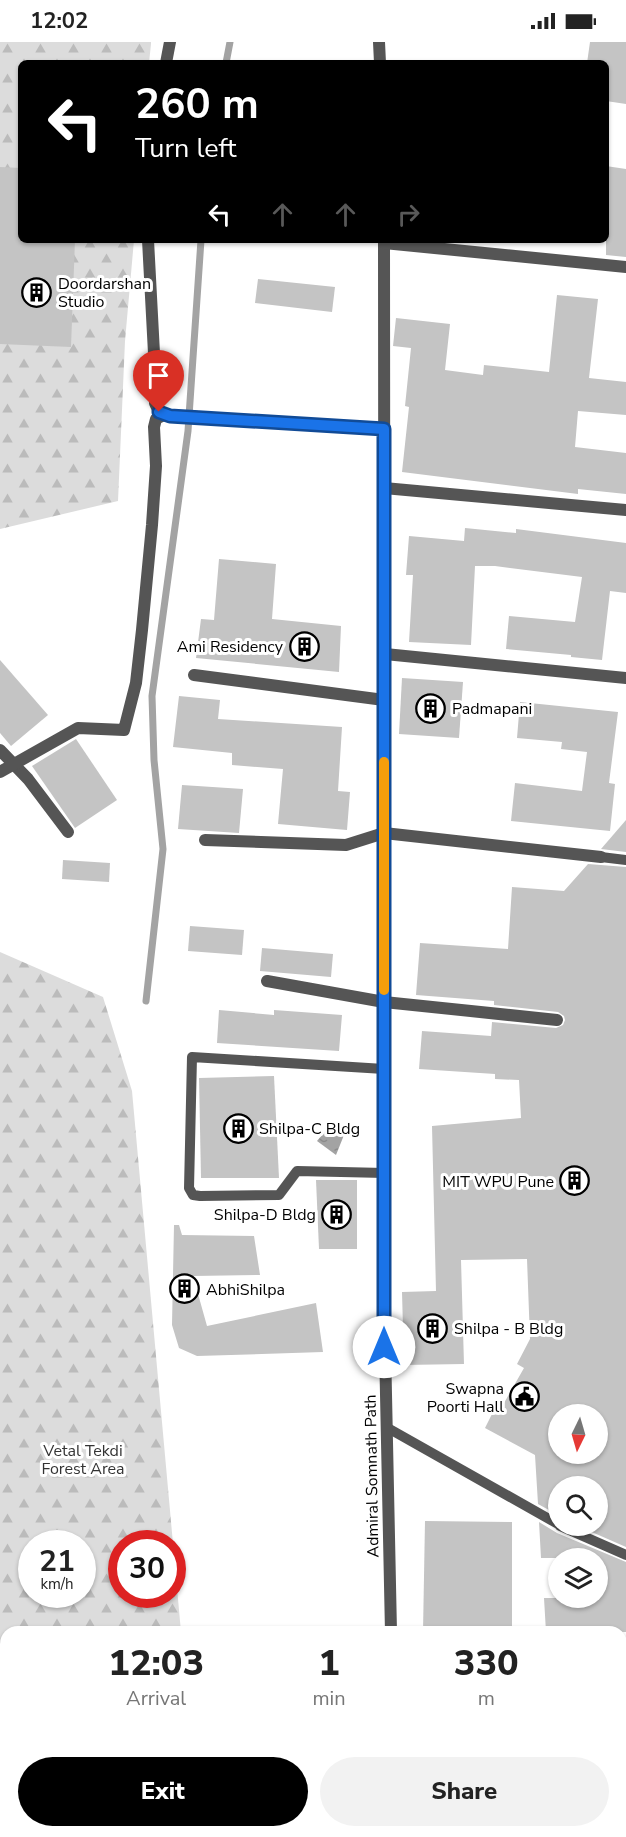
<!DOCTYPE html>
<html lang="en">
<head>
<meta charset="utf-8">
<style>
	:root { --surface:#fff; --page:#f2f2f2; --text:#222; --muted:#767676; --accent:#000 }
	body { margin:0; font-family:"Nunito Sans",sans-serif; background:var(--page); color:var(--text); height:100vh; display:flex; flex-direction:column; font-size:22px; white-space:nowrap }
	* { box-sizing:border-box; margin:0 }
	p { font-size:20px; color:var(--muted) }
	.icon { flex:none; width:33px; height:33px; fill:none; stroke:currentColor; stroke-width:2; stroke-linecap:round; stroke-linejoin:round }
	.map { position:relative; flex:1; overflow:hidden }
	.sheet { position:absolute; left:0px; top:1584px; width:627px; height:212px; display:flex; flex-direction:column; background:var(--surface); border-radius:18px 18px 0 0; box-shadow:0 2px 4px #0004 }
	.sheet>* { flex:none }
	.banner { position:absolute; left:18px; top:18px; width:591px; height:183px; border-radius:9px; box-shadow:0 2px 4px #0004; background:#000; color:#fff; overflow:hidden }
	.needle { width:39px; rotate:185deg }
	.buttons { position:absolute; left:548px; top:1362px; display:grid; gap:12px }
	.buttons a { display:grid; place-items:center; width:60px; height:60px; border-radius:50%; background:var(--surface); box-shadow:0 2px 4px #0004; font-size:30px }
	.speed { position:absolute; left:18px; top:1488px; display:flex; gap:12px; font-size:30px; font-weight:700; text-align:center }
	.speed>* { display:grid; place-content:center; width:78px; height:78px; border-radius:50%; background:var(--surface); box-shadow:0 2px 4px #0004; line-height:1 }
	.speed small { font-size:15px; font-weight:400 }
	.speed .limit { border:9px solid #d22; background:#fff; color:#111 }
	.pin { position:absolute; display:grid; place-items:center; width:51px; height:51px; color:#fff; margin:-62px -26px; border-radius:50% 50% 50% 0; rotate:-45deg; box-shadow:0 0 6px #0007 }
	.pin .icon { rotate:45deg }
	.me { position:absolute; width:66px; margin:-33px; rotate:0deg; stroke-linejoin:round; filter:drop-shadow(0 0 4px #0008) }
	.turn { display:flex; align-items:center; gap:21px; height:126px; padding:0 18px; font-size:27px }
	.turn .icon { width:78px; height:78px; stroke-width:2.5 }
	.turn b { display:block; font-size:42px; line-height:51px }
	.lanes { display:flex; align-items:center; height:57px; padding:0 18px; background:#0003; justify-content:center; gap:30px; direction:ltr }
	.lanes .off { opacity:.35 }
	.eta { display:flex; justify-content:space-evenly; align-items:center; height:102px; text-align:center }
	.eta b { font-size:36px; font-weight:800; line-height:42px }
	.button { display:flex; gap:12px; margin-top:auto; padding:12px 18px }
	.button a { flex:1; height:69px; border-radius:36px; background:var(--accent); color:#fff; font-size:24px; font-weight:800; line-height:69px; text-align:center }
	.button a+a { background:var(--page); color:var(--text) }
	.status { display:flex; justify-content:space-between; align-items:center; height:42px; padding:0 30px; background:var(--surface); direction:ltr }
	.status svg { height:16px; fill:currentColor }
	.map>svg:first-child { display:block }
	.forest { fill:url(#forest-firs); fill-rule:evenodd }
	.water { fill:url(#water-ripples) }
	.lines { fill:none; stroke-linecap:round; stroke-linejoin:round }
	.stream { stroke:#a3a3a3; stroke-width:7 }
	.building { fill:#c4c4c4; fill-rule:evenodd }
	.lane { stroke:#555; stroke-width:10 }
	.street { stroke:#555; stroke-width:12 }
	.route-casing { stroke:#114b97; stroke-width:15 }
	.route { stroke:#1a73e8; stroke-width:10 }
	.slow { stroke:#f59e0b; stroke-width:10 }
	.labels { text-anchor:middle; stroke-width:6; stroke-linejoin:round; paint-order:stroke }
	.poi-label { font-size:16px; fill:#000; stroke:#fff; text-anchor:start }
	.park-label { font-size:16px; fill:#333; stroke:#fff }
	.street-label { font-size:16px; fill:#000; stroke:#fff }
</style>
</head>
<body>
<div class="status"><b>12:02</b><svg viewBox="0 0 49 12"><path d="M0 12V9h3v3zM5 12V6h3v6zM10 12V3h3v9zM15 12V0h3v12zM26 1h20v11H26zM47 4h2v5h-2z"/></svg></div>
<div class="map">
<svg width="626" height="1795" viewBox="0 0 626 1795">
	<defs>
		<pattern id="forest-firs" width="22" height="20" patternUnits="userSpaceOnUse" patternTransform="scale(1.5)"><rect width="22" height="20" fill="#dcdcdc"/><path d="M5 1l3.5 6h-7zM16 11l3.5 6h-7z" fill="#bbb"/></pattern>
		<pattern id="water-ripples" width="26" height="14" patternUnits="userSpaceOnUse" patternTransform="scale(1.5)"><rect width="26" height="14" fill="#a3a3a3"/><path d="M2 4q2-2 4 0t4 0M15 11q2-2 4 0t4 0" fill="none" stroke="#8b8b8b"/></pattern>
	</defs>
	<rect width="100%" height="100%" fill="#fff"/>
	<g class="forest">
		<path d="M0,0h151v2l-2,19h-128v177h113l-9,101 -7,160 -118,28z"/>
		<path d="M0,910l103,45 29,94 49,541h-175v200h192l1,5h-199zM32,1502h50v50h-50zM122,1502h50v50h-50z"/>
	</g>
	<path class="water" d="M333,1080l13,8 -10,25 -19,-14z"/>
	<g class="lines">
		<g class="stream">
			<path d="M226,21l4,-21"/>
			<path d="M146,959l17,-152 -9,-89 -2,-64 36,-265 13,-191"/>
		</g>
	</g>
	<g class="building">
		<path d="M590,0h36v62l-20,-3v-38h-19z"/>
		<path d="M606,124l20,3v88l-20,-2z"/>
		<path d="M0,125l21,1v72h54l-4,107 -71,-3z"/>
		<path d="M258,237l77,8 -3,25 -77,-9z"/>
		<path d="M557,253l41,4 -9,79 37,4v33l-48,-4 -3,36 51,6v41l-48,-5v5l-176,-22 7,-65 -4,-1 6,-58 -18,-2 3,-28 54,6 -5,46 38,5 1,-10 65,7z"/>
		<path d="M465,486l51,5v-4l110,14v50l-16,-2 -8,69 -31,-3v-2l-65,-6 3,-33 66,6 7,-45 -87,-11h-20l-4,79 -62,-3 4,-67h-7l3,-39 55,5z"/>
		<path d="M219,517l57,5 -4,55 69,7 -2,46 -143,-14 5,-39 13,1z"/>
		<path d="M0,618l48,55 -37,31 -11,-13z"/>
		<path d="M402,636l61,4 -4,56 -60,-4z"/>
		<path d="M179,654l41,4 -2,19 124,8 -4,64 12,1 -3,38 -69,-6 5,-55 -51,-4v-12l-59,-6z"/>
		<path d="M520,660l98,10 -9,71 6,1 -5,47 -99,-10 4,-38 67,8 5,-39 -26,-3 1,-7 -45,-4z"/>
		<path d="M76,697l41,61 -42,28 -43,-62z"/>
		<path d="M182,743l61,4 -4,44 -61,-4z"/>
		<path d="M626,778v32l-25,-3z"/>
		<path d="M63,818l47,3 -1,19 -47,-3z"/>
		<path d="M588,822l38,3v680l-48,-21h19v-40h-39v29l-20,-11 -3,-49 -50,-27 10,-20 5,2 24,-42 -7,-4 13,-25 -3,-80 -66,1 3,104 -60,1 -2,-73 34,-1 -4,-165 89,-8 -2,-38 -24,-1v-5l-76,-5 3,-38 69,5 1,-14 64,6 7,-3 2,-5 -1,-4 -6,-4 -64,-7v-4l-78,-6 4,-52 88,6 4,-62 52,4zM558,1372h39v40h-39z"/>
		<path d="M190,884l54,4 -2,25 -54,-4z"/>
		<path d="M262,906l71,6 -2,23 -71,-6z"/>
		<path d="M219,968l55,5v-5l68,5 -3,36 -122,-8z"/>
		<path d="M274,1034l5,102h-78l-2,-100z"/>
		<path d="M316,1138h41v69h-38z"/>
		<path d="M174,1183h5l3,10 72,1 6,39 -67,1 14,50 109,-23 7,49 -126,4 -18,-8 -7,-23z"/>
		<path d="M425,1479l87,1v110h-89z"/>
		<path d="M539,1480l18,11 69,29v70h-80l-2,-34h53v-40h-56z"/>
	</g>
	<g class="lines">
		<g class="lane">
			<path d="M601,815l25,3"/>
			<path d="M384,1027l-192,-12 -3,131 4,7 7,1 79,-1 18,-24 88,2"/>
			<path d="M386,1385l172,97"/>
			<path d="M560,1484l66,29"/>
		</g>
		<g class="street">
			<path d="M379,0l1,21"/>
			<path d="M166,21l4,-21"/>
			<path d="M148,198l7,132v31l4,9 11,4 214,13"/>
			<path d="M384,198l1,1107 6,285"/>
			<path d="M384,201l242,24"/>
			<path d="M384,446l242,22"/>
			<path d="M385,612l241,24"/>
			<path d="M194,633l190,25"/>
			<path d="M0,708l28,29 40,53"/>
			<path d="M0,730l78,-44 46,2 12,-47 6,-53 10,-105 4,-59 -2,-39 2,-8 8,-4"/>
			<path d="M205,798l141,5 38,-12 217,24"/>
			<path d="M267,939l117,21 173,18"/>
			<path d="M398,1790l1,5"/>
		</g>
	</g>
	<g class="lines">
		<defs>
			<path id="route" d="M159,370l11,4 214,13v918"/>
		</defs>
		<use href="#route" class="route-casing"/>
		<use href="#route" class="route"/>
		<path class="slow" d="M384,720v228"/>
	</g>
	<defs>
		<symbol id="building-ring" viewBox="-11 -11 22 22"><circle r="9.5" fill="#fff" stroke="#000" stroke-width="1.5"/><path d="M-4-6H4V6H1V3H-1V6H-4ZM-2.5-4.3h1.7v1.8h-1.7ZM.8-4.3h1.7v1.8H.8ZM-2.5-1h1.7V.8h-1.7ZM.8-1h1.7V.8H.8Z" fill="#000"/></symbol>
		<symbol id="civic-ring" viewBox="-11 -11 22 22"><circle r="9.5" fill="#fff" stroke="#000" stroke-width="1.5"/><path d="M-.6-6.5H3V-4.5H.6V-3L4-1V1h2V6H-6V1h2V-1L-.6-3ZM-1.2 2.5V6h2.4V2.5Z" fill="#000"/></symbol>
	</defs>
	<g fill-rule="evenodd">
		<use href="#building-ring" x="20" y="234" width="33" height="33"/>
		<use href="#building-ring" x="288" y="588" width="33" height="33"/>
		<use href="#building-ring" x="414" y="650" width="33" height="33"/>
		<use href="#building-ring" x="222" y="1070" width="33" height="33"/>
		<use href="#building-ring" x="558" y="1122" width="33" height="33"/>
		<use href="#building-ring" x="320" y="1156" width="33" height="33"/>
		<use href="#building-ring" x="168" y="1230" width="33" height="33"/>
		<use href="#building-ring" x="416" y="1270" width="33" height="33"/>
		<use href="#civic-ring" x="508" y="1338" width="33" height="33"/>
	</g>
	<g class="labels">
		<g class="poi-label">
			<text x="58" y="247">Doordarshan<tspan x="58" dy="18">Studio</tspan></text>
			<text x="283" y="610" text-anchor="end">Ami Residency</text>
			<text x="452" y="672">Padmapani</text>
			<text x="259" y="1092">Shilpa-C Bldg</text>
			<text x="554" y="1145" text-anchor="end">MIT WPU Pune</text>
			<text x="316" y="1178" text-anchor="end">Shilpa-D Bldg</text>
			<text x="206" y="1253">AbhiShilpa</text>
			<text x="454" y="1292">Shilpa - B Bldg</text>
			<text x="504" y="1352" text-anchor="end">Swapna<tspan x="504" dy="18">Poorti Hall</tspan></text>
		</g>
		<g class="park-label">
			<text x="83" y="1414">Vetal Tekdi<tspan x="83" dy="18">Forest Area</tspan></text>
		</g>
		<g class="street-label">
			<text transform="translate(371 1434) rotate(-91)" y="6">Admiral Somnath Path</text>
		</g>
	</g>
</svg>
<div class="buttons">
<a><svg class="needle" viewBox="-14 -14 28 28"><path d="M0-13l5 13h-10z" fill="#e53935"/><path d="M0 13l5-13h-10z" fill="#767676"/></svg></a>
<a><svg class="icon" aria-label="search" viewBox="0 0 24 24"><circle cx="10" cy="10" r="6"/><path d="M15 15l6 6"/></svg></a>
<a><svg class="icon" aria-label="layers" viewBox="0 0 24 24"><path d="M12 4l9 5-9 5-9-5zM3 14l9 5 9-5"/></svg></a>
</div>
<div class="speed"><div>21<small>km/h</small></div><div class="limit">30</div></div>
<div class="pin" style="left:159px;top:370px;background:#d93025"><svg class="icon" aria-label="arrive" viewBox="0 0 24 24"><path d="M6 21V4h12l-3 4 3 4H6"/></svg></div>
<svg class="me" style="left:384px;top:1305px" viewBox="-20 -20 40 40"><circle r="19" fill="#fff"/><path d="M0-13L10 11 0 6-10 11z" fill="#1a73e8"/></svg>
<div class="banner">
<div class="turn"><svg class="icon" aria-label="left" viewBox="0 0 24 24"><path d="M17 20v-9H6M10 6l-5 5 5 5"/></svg><div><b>260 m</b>Turn left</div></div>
<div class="lanes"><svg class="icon" aria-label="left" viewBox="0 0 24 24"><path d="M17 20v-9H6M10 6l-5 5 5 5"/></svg><svg class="icon off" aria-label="ahead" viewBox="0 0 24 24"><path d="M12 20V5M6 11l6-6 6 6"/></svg><svg class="icon off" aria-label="ahead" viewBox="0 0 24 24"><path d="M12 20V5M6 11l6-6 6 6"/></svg><svg class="icon off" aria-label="right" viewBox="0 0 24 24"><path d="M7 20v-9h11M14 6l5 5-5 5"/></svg></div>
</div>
<section class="sheet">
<div class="eta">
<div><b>12:03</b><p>Arrival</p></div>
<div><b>1</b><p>min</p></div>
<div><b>330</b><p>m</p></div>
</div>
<div class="button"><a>Exit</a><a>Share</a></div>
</section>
</div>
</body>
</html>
